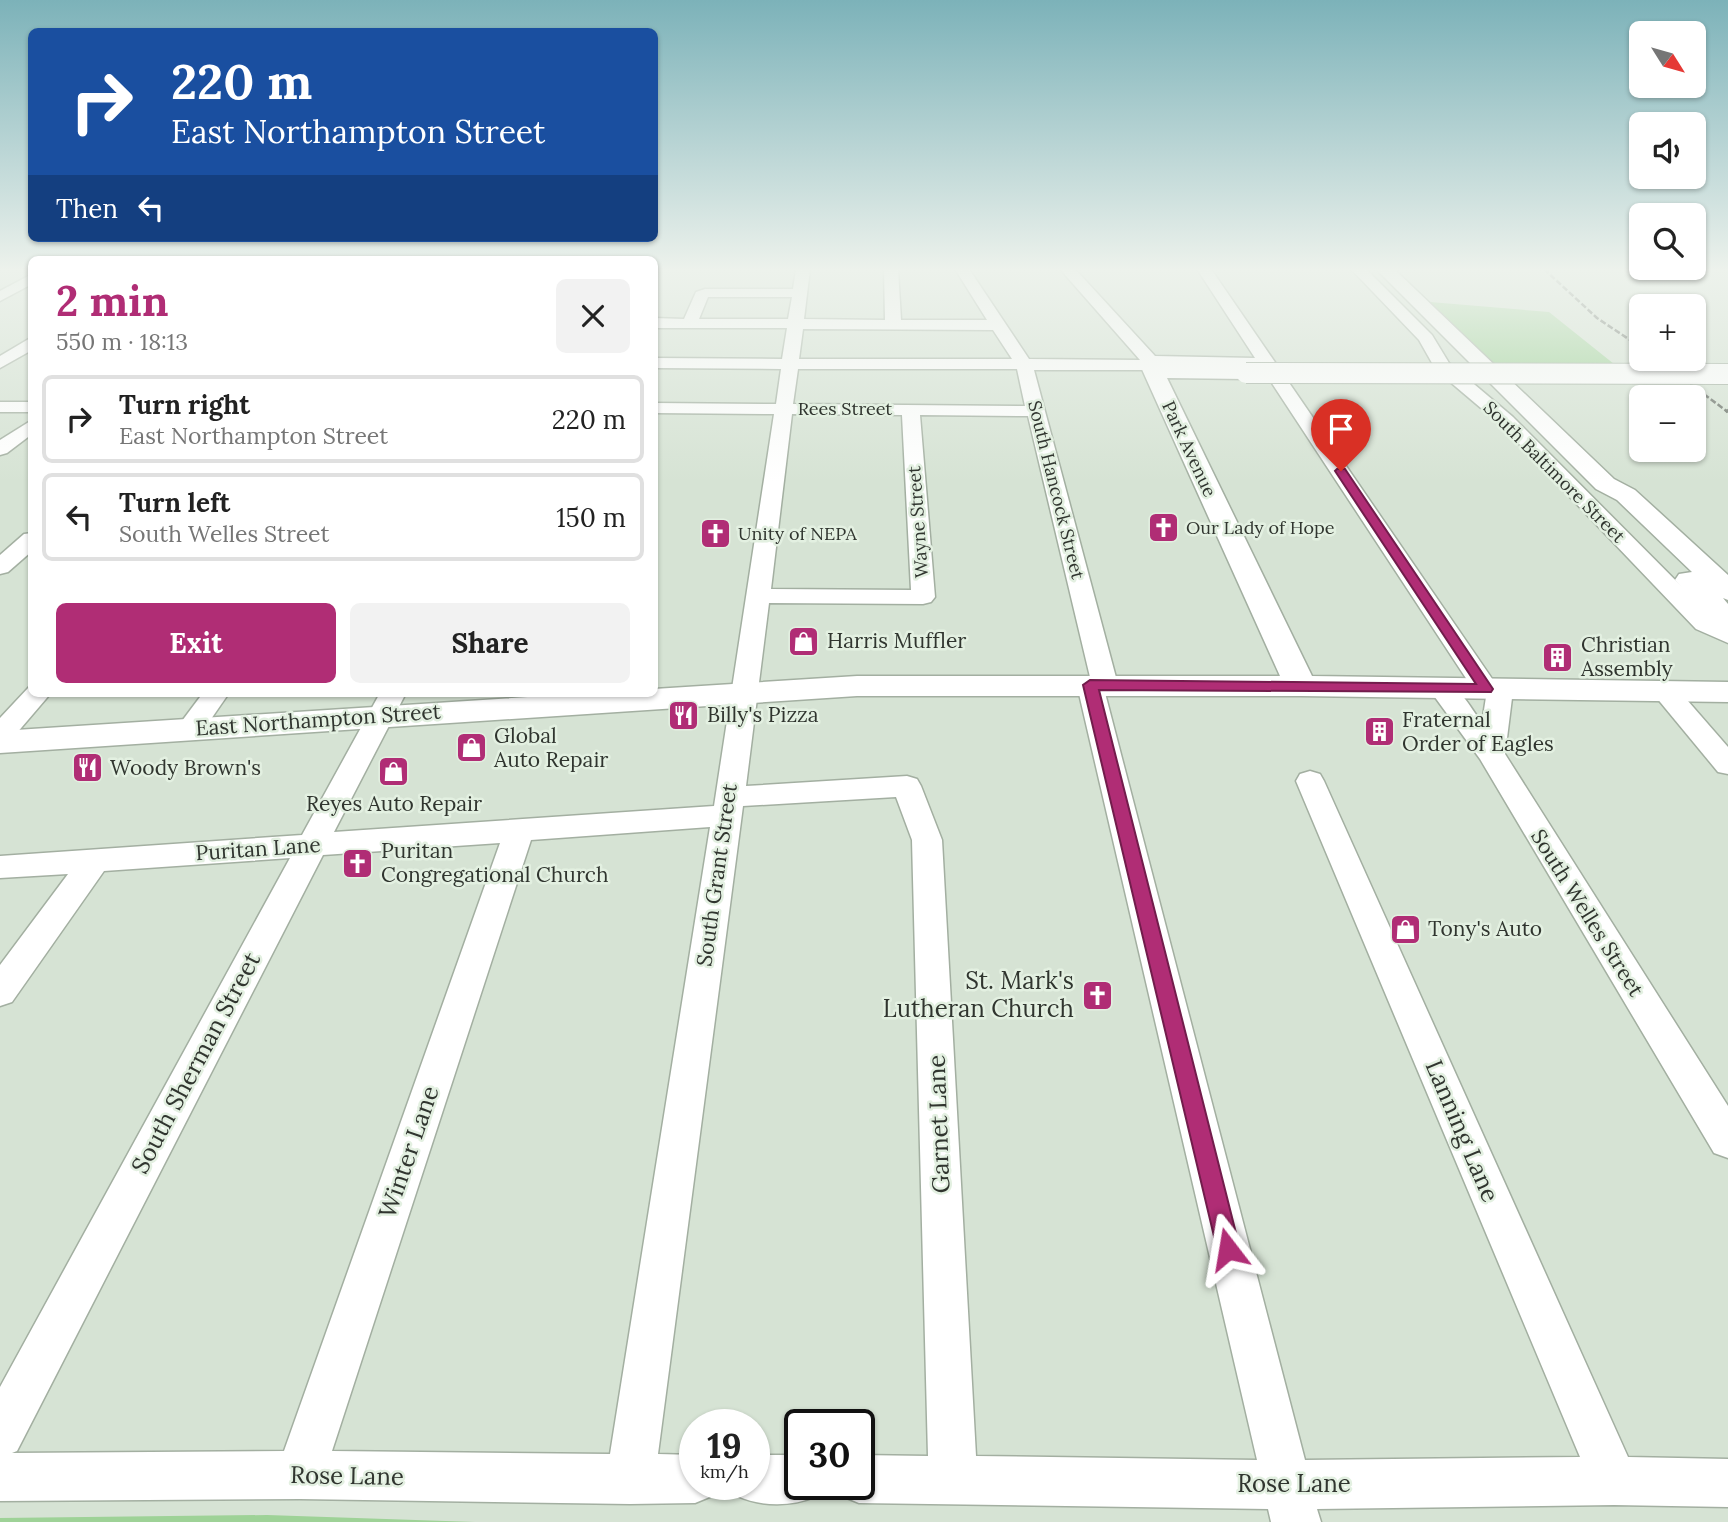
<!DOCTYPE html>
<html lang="en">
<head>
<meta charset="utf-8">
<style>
	:root { --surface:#fff; --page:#f2f2f2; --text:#222; --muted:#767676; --line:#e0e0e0; --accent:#b02d75 }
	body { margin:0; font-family:Lora,serif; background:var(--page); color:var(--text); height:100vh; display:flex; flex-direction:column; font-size:26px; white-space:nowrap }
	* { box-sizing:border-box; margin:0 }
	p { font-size:23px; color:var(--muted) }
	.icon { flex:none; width:38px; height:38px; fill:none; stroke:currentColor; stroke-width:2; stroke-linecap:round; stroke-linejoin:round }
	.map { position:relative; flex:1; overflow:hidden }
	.details { position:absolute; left:28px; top:256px; width:630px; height:441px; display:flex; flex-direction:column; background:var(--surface); border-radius:10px; box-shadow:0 2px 5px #0004 }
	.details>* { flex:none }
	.top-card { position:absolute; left:28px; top:28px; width:630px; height:214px; border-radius:10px; box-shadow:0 2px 5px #0004; background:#1a4fa0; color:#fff; overflow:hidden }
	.needle { width:46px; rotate:127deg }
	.buttons { position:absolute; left:1629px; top:21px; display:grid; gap:14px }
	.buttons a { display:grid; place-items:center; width:77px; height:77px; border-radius:10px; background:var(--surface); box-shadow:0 2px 5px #0004; font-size:35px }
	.speed { position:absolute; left:679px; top:1409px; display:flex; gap:14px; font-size:35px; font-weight:700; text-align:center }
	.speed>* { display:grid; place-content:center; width:91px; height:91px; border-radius:50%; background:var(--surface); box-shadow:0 2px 5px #0004; line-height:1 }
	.speed small { font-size:18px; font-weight:400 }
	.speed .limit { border:4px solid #111; border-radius:10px; background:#fff; color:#111 }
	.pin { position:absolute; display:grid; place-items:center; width:60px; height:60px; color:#fff; margin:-72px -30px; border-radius:50% 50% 50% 0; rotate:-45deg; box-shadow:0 0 7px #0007 }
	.pin .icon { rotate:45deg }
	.me { position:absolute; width:77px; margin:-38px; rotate:346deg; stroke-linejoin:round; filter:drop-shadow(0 0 5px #0008) }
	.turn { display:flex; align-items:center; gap:24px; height:147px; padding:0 28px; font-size:32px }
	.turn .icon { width:91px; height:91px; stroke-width:2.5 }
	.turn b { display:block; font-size:49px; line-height:60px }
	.then { display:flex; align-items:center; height:66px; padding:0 28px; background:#0003; gap:14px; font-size:26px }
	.round { display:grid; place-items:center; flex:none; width:74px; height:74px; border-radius:10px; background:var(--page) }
	.headline { display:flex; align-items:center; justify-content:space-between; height:119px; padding:0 28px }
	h1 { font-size:42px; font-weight:700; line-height:52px; color:var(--accent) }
	.cta { display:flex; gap:14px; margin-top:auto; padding:14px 28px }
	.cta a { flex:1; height:80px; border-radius:10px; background:var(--accent); color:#fff; font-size:28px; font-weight:700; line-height:80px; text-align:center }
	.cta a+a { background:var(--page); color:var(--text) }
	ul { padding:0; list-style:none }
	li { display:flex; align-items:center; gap:21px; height:88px; margin:0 14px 10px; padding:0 14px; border:4px solid var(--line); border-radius:10px }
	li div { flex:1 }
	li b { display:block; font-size:26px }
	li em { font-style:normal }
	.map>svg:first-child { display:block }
	.green { fill:#9ed297 }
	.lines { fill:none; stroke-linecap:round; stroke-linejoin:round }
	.minor-casing { stroke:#a3afa1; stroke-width:3 }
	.major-casing { stroke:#a3afa1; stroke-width:3 }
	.minor { fill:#fff; fill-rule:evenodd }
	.major { fill:#fff; fill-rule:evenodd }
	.rail-far1 { stroke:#626961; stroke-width:2.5; stroke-dasharray:6 2.5; stroke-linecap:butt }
	.rail { stroke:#626961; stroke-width:3.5; stroke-dasharray:8 3.5; stroke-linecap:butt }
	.major-bridge-casing { stroke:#a3afa1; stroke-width:22; stroke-linecap:butt }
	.major-bridge { stroke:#fff; stroke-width:20 }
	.route { fill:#b02d75; stroke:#721d4c; stroke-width:2 }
	.labels { text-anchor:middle; stroke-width:5; stroke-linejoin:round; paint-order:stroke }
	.far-street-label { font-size:18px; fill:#30352f; stroke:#e3f0e1 }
	.far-poi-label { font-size:18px; fill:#30352f; stroke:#e3f0e1; text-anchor:start }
	.poi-label { font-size:21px; fill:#30352f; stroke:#e3f0e1; text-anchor:start }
	.street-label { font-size:21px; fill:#30352f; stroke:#e3f0e1 }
	.near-poi-label { font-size:24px; fill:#30352f; stroke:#e3f0e1; text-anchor:end }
	.near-street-label { font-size:24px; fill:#30352f; stroke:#e3f0e1 }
</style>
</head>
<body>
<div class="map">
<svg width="1728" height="1522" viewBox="0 0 1728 1522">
	<rect width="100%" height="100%" fill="#d6e3d4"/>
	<g class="green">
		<path d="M1430,302l119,10 70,56h-121z"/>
		<path d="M267,1515l208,7h-475v-4z"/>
	</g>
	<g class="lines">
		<defs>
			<g id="minor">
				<path d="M796,269h14l-6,50 81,1 -1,-51h14l3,51h86l-32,-51h14l60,90 111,1 -80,-91h15l80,87 100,2 -58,-89h14l284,414 14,1 4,6 -8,64 223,352v52l-14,-5 -234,-394 -51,-70 4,-6c23,-6 36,23 49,40l4,-26 -9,-2 -215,-327 -104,-2 -8,4h-116l84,315 -4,6 -9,2 200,767 275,-3 -284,-676 4,-7 10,-3 10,3 4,7 304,676 100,2v48l-114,-2 -297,4 4,13h-50l-3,-13 -409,-6 -17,-7 -5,-12h22v-29l69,1 -16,-616 -16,-43 -153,9 -85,648 37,1v29h22l-5,12 -17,7 -65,1 -330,-5 -300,2v-114l290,-529 -186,13 -92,131 -12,4v-41l68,-91 -68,4v-22l302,-21 78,-142h26l-72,139 380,-26 60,-392 -120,-1v-10l122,1 5,-35 -127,-1v-10l128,1 5,-31h-133v-10l30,1 12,-27 9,-3h88zM708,297h84l-4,22h-89zM803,329l190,1 19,29h-213zM798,369h219l8,37 -232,-2zM792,414l110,1 9,175 -140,-1zM920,415l108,1 62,261 -9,2 -4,6 180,775 -281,-4 -34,-616 -21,-54 -4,-7 -10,-3 -161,10 23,-183 154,1 8,-2 4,-5zM710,827l-100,627 -278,-3 199,-611zM500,843l-216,608 -272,2 5,-2 306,-596z"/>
				<path d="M1351,269h15l66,66 17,28 64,54 201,202 14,7v17l-32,-14 -195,-204 -65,-55 -17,-30z"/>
				<path d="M32,274v10l-32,17v-10z"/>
				<path d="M32,337v13l-32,18v-12z"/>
				<rect x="0" y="402" width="32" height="10"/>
				<path d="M32,420v14l-25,19 -7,2v-15z"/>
				<path d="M32,533v18l-24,21 -8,2v-19l24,-21z"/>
				<path d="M1665,683l9,2 54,62v27l-10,-2 -62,-75 -4,-6 4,-6z"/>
				<path d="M29,687h3v6h19l-41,48 -10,3v-26z"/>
				<path d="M203,693h26l-29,42 -10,3 -10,-3 -4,-6z"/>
				<path d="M754,1455h46v29h22l-5,12c-25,11 -55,11 -80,0l-5,-12h22z"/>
			</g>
			<g id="major">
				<path d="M1376,269h18l220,210 21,11 93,85v25l-5,-2 5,6v26l-11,-3 -42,-47 4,-6 13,-2 -75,-72 -21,-11z"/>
				<path d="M1150,359l7,2 3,4 86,2 7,2 4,4 -4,4 -7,2 -79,-1 145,298 416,6v20l-427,-6h-444l-857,57v-22l591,-38h63v-4l203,-13h423l-140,-311 3,-4z"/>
			</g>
		</defs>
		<use href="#minor" class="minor-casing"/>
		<use href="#major" class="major-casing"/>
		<use href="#minor" class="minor"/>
		<use href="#major" class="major"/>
		<g class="rail-far1">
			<path d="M1544,269l53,49 45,30"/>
			<path d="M1656,359l72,53"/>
		</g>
		<path class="rail" d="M1726,410l2,2"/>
		<defs>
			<path id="major-bridge" d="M1246,373l482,1"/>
		</defs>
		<use href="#major-bridge" class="major-bridge-casing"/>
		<use href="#major-bridge" class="major-bridge"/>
	</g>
	<linearGradient id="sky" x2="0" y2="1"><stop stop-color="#7cb2b9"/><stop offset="0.56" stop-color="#edf2ec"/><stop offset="1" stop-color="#edf2ec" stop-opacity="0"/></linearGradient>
	<rect width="1728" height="482" fill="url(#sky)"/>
	<path class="route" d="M1337,469h8l148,220 -2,3 -392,-2 141,559 -3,9 -9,3 -8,-3 -3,-9 -134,-564 7,-5 386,4 -141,-213z"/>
	<defs>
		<symbol id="church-square" viewBox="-11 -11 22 22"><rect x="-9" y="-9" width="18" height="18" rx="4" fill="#b02d75" stroke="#e3f0e1"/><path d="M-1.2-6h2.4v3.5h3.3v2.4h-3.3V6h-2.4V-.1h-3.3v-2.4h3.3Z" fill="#fff"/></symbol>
		<symbol id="shop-square" viewBox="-11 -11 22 22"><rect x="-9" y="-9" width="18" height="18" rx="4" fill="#b02d75" stroke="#e3f0e1"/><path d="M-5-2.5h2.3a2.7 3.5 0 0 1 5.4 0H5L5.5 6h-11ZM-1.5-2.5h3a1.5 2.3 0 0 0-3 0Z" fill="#fff"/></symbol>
		<symbol id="building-square" viewBox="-11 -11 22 22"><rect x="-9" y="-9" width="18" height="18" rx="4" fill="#b02d75" stroke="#e3f0e1"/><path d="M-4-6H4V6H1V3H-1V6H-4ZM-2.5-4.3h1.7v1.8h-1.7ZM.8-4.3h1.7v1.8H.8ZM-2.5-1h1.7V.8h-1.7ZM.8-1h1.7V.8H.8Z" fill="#fff"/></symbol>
		<symbol id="restaurant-square" viewBox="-11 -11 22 22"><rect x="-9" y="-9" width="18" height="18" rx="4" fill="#b02d75" stroke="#e3f0e1"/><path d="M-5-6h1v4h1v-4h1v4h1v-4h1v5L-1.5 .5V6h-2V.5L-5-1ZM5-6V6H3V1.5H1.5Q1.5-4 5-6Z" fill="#fff"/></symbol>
	</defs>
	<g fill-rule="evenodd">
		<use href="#church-square" x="1146" y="510" width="35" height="35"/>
		<use href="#church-square" x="698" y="516" width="35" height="35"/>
		<use href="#shop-square" x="786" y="624" width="35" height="35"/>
		<use href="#building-square" x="1540" y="640" width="35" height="35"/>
		<use href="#restaurant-square" x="666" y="698" width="35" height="35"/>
		<use href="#building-square" x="1362" y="714" width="35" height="35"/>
		<use href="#shop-square" x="454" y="730" width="35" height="35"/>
		<use href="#restaurant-square" x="70" y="750" width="35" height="35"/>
		<use href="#shop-square" x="376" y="754" width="35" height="35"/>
		<use href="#church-square" x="340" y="846" width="35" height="35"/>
		<use href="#shop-square" x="1388" y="912" width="35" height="35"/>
		<use href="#church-square" x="1080" y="978" width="35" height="35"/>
	</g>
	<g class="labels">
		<g class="far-street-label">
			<text x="845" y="415">Rees Street</text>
			<text transform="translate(1189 449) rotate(65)" y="6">Park Avenue</text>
			<text transform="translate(1554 472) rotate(45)" y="6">South Baltimore Street</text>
			<text transform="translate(1056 490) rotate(76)" y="6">South Hancock Street</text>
			<text transform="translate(918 522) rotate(-94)" y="6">Wayne Street</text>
		</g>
		<g class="far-poi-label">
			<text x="1186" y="534">Our Lady of Hope</text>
			<text x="738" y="540">Unity of NEPA</text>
		</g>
		<g class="poi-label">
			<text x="827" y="648">Harris Muffler</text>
			<text x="1581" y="652">Christian<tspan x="1581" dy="24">Assembly</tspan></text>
			<text x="707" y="722">Billy's Pizza</text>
			<text x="1402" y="727">Fraternal<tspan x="1402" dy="24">Order of Eagles</tspan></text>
			<text x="494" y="743">Global<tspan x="494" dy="24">Auto Repair</tspan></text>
			<text x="110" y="775">Woody Brown's</text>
			<text x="394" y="811" text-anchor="middle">Reyes Auto Repair</text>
			<text x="381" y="858">Puritan<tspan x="381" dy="24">Congregational Church</tspan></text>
			<text x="1428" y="936">Tony's Auto</text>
		</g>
		<g class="street-label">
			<text transform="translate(318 720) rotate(-4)" y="7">East Northampton Street</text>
			<text transform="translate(258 849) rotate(-4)" y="7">Puritan Lane</text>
			<text transform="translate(717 875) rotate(-82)" y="7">South Grant Street</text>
			<text transform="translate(1587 913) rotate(58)" y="7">South Welles Street</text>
		</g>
		<g class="near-poi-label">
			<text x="1074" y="989">St. Mark's<tspan x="1074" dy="28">Lutheran Church</tspan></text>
		</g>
		<g class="near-street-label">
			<text transform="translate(196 1063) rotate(-62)" y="8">South Sherman Street</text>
			<text transform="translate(939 1124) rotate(-92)" y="8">Garnet Lane</text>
			<text transform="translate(1462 1131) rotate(67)" y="8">Lanning Lane</text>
			<text transform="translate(409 1152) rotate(-71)" y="8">Winter Lane</text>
			<text transform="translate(347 1476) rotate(1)" y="8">Rose Lane</text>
			<text x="1294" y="1492">Rose Lane</text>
		</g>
	</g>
</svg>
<div class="buttons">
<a><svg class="needle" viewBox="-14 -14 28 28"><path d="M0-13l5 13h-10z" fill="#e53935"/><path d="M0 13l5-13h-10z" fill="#767676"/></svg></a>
<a><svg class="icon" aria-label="sound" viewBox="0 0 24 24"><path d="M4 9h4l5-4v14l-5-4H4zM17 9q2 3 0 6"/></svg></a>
<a><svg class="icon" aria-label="search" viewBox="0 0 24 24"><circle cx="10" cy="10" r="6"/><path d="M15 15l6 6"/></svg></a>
<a>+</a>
<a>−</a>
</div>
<div class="speed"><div>19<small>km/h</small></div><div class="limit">30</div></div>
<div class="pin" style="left:1341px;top:471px;background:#d93025"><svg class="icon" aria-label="arrive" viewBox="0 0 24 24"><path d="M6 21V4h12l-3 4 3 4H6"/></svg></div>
<svg class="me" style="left:1228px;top:1249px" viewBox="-20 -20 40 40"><path d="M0-17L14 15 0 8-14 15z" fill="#b02d75" stroke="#fff" stroke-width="4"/></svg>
<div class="top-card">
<div class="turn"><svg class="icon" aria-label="right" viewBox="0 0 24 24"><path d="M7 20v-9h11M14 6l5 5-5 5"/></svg><div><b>220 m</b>East Northampton Street</div></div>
<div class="then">Then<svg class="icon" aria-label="left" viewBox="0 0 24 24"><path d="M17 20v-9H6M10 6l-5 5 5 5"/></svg></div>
</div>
<section class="details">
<div class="headline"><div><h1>2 min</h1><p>550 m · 18:13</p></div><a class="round"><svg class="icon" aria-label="close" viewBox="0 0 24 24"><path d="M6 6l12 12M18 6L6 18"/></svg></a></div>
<ul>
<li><svg class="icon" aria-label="right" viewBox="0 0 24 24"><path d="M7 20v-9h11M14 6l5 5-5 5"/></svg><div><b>Turn right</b><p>East Northampton Street</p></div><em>220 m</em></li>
<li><svg class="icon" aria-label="left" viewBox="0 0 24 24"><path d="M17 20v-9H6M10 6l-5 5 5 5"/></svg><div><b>Turn left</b><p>South Welles Street</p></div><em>150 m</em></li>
</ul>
<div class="cta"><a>Exit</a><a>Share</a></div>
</section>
</div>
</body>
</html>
